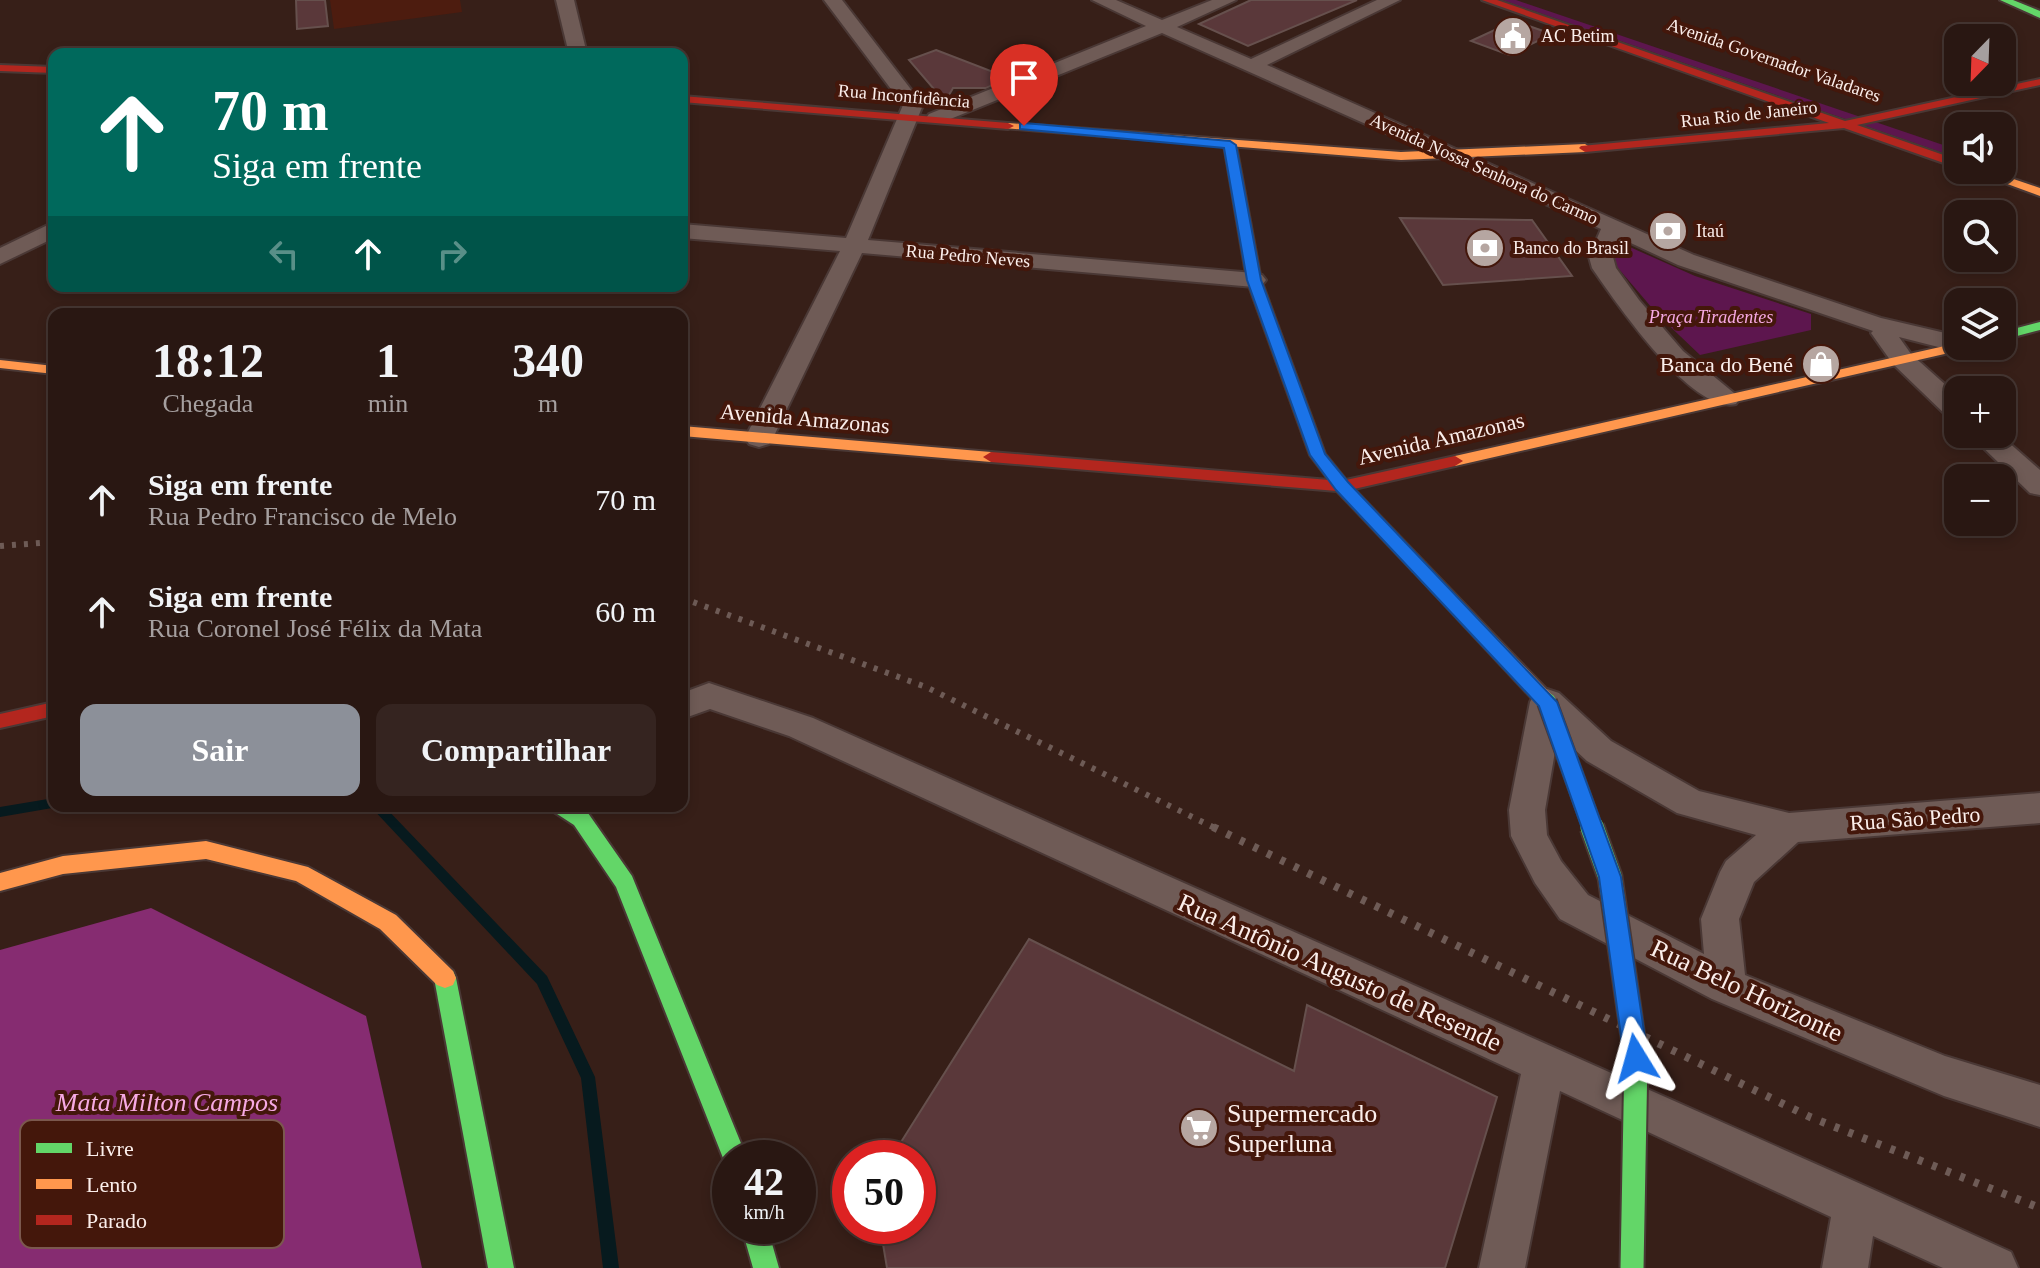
<!DOCTYPE html>
<html lang="pt">
<head>
<meta charset="utf-8">
<style>
	:root { --surface:#291712; --page:#352420; --text:#f1f3f6; --muted:#a59f9f; --line:#453632; --accent:#8c9099 }
	body { margin:0; font-family:Georgia,serif; background:var(--page); color:var(--text); height:100vh; display:flex; flex-direction:column; font-size:30px; white-space:nowrap }
	* { box-sizing:border-box; margin:0 }
	p { font-size:26px; color:var(--muted) }
	.icon { flex:none; width:44px; height:44px; fill:none; stroke:currentColor; stroke-width:2; stroke-linecap:round; stroke-linejoin:round }
	.map { position:relative; flex:1; overflow:hidden }
	.panel { position:absolute; left:48px; top:308px; width:640px; height:504px; display:flex; flex-direction:column; background:var(--surface); border-radius:16px; box-shadow:0 4px 12px #0003,0 0 0 2px var(--line) }
	.panel>* { flex:none }
	.hud { position:absolute; left:48px; top:48px; width:640px; height:244px; border-radius:16px; box-shadow:0 4px 12px #0003,0 0 0 2px var(--line); background:#00695c; color:#fff; overflow:hidden }
	.needle { width:52px; rotate:203deg }
	.controls { position:absolute; left:1944px; top:24px; display:grid; gap:16px }
	.controls a { display:grid; place-items:center; width:72px; height:72px; border-radius:16px; background:var(--surface); box-shadow:0 4px 12px #0003,0 0 0 2px var(--line); font-size:40px }
	.speed { position:absolute; left:712px; top:1140px; display:flex; gap:16px; font-size:40px; font-weight:700; text-align:center }
	.speed>* { display:grid; place-content:center; width:104px; height:104px; border-radius:50%; background:var(--surface); box-shadow:0 4px 12px #0003,0 0 0 2px var(--line); line-height:1 }
	.speed small { font-size:20px; font-weight:400 }
	.speed .limit { border:12px solid #d22; background:#fff; color:#111 }
	.pin { position:absolute; display:grid; place-items:center; width:68px; height:68px; color:#fff; margin:-82px -34px; border-radius:50% 50% 50% 0; rotate:-45deg; box-shadow:0 0 8px #0007 }
	.pin .icon { rotate:45deg }
	.me { position:absolute; width:88px; margin:-44px; rotate:352deg; stroke-linejoin:round; filter:drop-shadow(0 0 6px #0008) }
	.turn { display:flex; align-items:center; gap:28px; height:168px; padding:0 32px; font-size:36px }
	.turn .icon { width:104px; height:104px; stroke-width:2.5 }
	.turn b { display:block; font-size:56px; line-height:68px }
	.lanes { display:flex; align-items:center; height:76px; padding:0 32px; background:#0003; justify-content:center; gap:40px; direction:ltr }
	.lanes .off { opacity:.35 }
	.eta { display:flex; justify-content:space-evenly; align-items:center; height:136px; text-align:center }
	.eta b { font-size:48px; font-weight:600; line-height:56px }
	.action { display:flex; gap:16px; margin-top:auto; padding:16px 32px }
	.action a { flex:1; height:92px; border-radius:16px; background:var(--accent); color:#fff; font-size:32px; font-weight:600; line-height:92px; text-align:center }
	.action a+a { background:var(--page); color:var(--text) }
	ul { padding:0; list-style:none }
	li { display:flex; align-items:center; gap:24px; height:112px; padding:0 32px }
	li div { flex:1 }
	li b { display:block; font-size:30px }
	li em { font-style:normal }
	.map>svg:first-child { display:block }
	.built { fill:#4d1c0f }
	.green { fill:#5d164e }
	.forest { fill:#862c71 }
	.lines { fill:none; stroke-linecap:round; stroke-linejoin:round }
	.stream { fill:#071a1e; fill-rule:evenodd }
	.building { fill:#5a383a; stroke:#66504d; stroke-width:2 }
	.street-casing { stroke:#4a3835; stroke-width:4 }
	.fast-casing { stroke:#4a3835; stroke-width:4 }
	.slow-casing { stroke:#4a3835; stroke-width:4 }
	.jam-casing { stroke:#4a3835; stroke-width:4 }
	.street { fill:#6f5b56; fill-rule:evenodd }
	.fast { fill:#63d668; fill-rule:evenodd }
	.slow { fill:#ff974d; fill-rule:evenodd }
	.jam { fill:#b3261e; fill-rule:evenodd }
	.rail-far1 { stroke:#6e5b56; stroke-width:6; stroke-dasharray:4 8; stroke-linecap:butt }
	.rail { stroke:#6e5b56; stroke-width:8; stroke-dasharray:5 10; stroke-linecap:butt }
	.fast-bridge-far1-casing { stroke:#4a3835; stroke-width:22; stroke-linecap:butt }
	.fast-bridge-casing { stroke:#4a3835; stroke-width:27; stroke-linecap:butt }
	.fast-bridge-far1 { stroke:#63d668; stroke-width:18 }
	.fast-bridge { stroke:#63d668; stroke-width:23 }
	.route { fill:#1a73e8; stroke:#114b97; stroke-width:2 }
	.labels { text-anchor:middle; stroke-width:8; stroke-linejoin:round; paint-order:stroke }
	.far-poi-label { font-size:18px; fill:#fbeeeb; stroke:#44170b; text-anchor:start }
	.far-street-label { font-size:18px; fill:#fbeeeb; stroke:#44170b }
	.far-park-label { font-size:18px; font-style:italic; fill:#f6a9e3; stroke:#44170b }
	.poi-label { font-size:22px; fill:#fbeeeb; stroke:#44170b; text-anchor:end }
	.street-label { font-size:22px; fill:#fbeeeb; stroke:#44170b }
	.near-street-label { font-size:26px; fill:#fbeeeb; stroke:#44170b }
	.near-park-label { font-size:26px; font-style:italic; fill:#f6a9e3; stroke:#44170b }
	.near-poi-label { font-size:26px; fill:#fbeeeb; stroke:#44170b; text-anchor:start }
	.key { fill:#44170b; stroke:#7b584e; stroke-width:2 }
	.key-label { font-size:22px; fill:#fbeeeb }
</style>
</head>
<body>
<div class="map">
<svg width="2040" height="1268" viewBox="0 0 2040 1268">
	<rect width="100%" height="100%" fill="#371f18"/>
	<path class="built" d="M330,0h130l2,12 -128,17z"/>
	<g class="green">
		<path d="M1502,0h14l442,150v8z"/>
		<path d="M1623,244l72,32 116,38v16l-111,25 -42,-40 -46,-54 4,-11z"/>
	</g>
	<path class="forest" d="M151,908l215,108 56,252h-422v-318z"/>
	<g class="lines">
		<g class="stream">
			<path d="M54,798v8l4,1 -58,10v-10z"/>
			<path d="M370,806h14l163,170 48,101 24,191h-16l-22,-190 -44,-94z"/>
		</g>
	</g>
	<g class="building">
		<path d="M296,0h29l3,26 -31,3z"/>
		<path d="M1251,0h106l-109,46 -49,-22z"/>
		<path d="M1514,21l38,13 -43,21 -38,-14z"/>
		<path d="M936,50l73,28 -23,10h-33l-8,14 -36,-42z"/>
		<path d="M1400,218l132,2 40,56 -129,9z"/>
		<path d="M1029,939l265,132 13,-66 190,92 -52,171h-558l-7,-42h38v-68h-27z"/>
	</g>
	<g class="lines">
		<defs>
			<g id="street">
				<path d="M556,0h18l13,54h-18z"/>
				<path d="M824,0h18l81,105 -55,135 386,33 8,2 4,5 -4,5 -8,2 -392,-34 -89,185 -4,6 -10,3 -10,-3 -4,-6 95,-187 -158,-13v-14l164,14 57,-133z"/>
				<path d="M1092,0h24l46,20 50,-20h24l-59,27 74,32 126,-59h23l-133,65 427,190 187,63 77,18v10h11l-2,3 -9,3 -59,-15 12,17 47,42v23l-10,-2 -55,-53 -22,-31 2,-2 -195,-66 -58,-27 -7,19 3,11 23,32 44,51 57,47 -4,6c-44,11 -121,-103 -144,-136l-3,-11 12,-28 -439,-196 -219,89h-14l-3,-4 3,-4 217,-88z"/>
				<path d="M54,222v16l-54,26v-16z"/>
				<path d="M1969,434h30l41,36v25l-10,-2z"/>
				<path d="M709,683l104,35 1059,471 139,63 7,16h-75l-70,-32 -5,32h-46l9,-51 -271,-126 -35,177h-46l42,-194 -732,-338 -79,-27 -28,10v-26z"/>
				<path d="M1547,689l12,4 52,48 88,50 90,22 251,-20v30l-242,19 -44,40 -15,37 6,56 200,81 95,29v42l-96,-31 -232,-97 -152,-80 -25,-36 -24,-47 -2,-26 21,-108 5,-9zM1558,734l29,27 90,52 79,22 -30,26 -6,11 -19,47 3,35 -116,-59 -27,-34 -14,-26 -2,-25z"/>
			</g>
			<g id="fast">
				<path d="M2000,0h13l27,11v7z"/>
				<path d="M2040,322v8l-38,10v-8z"/>
				<path d="M551,806h26l11,7 44,63 115,282h-17v10l-7,-10 -107,-271 -42,-62 -20,-13z"/>
				<path d="M445,968l8,3 3,7 58,290h-26l-54,-290 3,-7z"/>
				<path d="M741,1226h26l12,42h-26z"/>
			</g>
			<g id="slow">
				<path d="M1008,123l393,29 184,-8 6,4 -6,4 -184,8 -397,-32 -2,-2z"/>
				<path d="M1969,170h18l53,18v8z"/>
				<path d="M1958,343v3h11l-7,4 -507,116 -8,-5 8,-5z"/>
				<path d="M0,360l54,6v8l-54,-6z"/>
				<path d="M682,426l309,26 8,5 -8,5 -309,-26z"/>
				<path d="M1419,561l6,2 129,134 2,5 -2,5h-14l-127,-136 -3,-4 3,-4z"/>
				<path d="M206,841l102,26 88,48 57,56 3,7 -3,7 -8,3 -8,-3 -57,-56 -84,-48 -90,-22 -143,15 -63,17v-18l63,-17z"/>
			</g>
			<g id="jam">
				<path d="M1482,0h15l348,121 195,-42v6l-183,40 101,35v8l-114,-40 -259,24 -6,-4 2,-2 248,-23z"/>
				<path d="M0,65l54,2v6l-54,-2z"/>
				<path d="M682,96l326,27 6,3 -6,3 -326,-27z"/>
				<path d="M1230,141l6,4 25,135 64,174 21,26 109,-24 8,5 -8,5 -101,23 71,74 3,4 -3,4h-12l-76,-80 -346,-29 -8,-5 8,-5 338,28 -19,-25 -63,-175 -23,-135z"/>
				<path d="M54,702v14l-54,12v-14z"/>
			</g>
		</defs>
		<use href="#street" class="street-casing"/>
		<use href="#fast" class="fast-casing"/>
		<use href="#slow" class="slow-casing"/>
		<use href="#jam" class="jam-casing"/>
		<use href="#street" class="street"/>
		<use href="#fast" class="fast"/>
		<use href="#slow" class="slow"/>
		<use href="#jam" class="jam"/>
		<g class="rail-far1">
			<path d="M0,546l54,-4"/>
			<path d="M682,598l244,89 291,142"/>
		</g>
		<path class="rail" d="M1213,827l597,290 230,91"/>
		<defs>
			<path id="fast-bridge-far1" d="M1547,702l46,127"/>
			<path id="fast-bridge" d="M1592,827l18,50 26,181 -4,210"/>
		</defs>
		<use href="#fast-bridge-far1" class="fast-bridge-far1-casing"/>
		<use href="#fast-bridge" class="fast-bridge-casing"/>
		<use href="#fast-bridge-far1" class="fast-bridge-far1"/>
		<use href="#fast-bridge" class="fast-bridge"/>
	</g>
	<path class="route" d="M1024,123l206,18 6,4 25,135 64,174 23,28 209,220 64,175 27,181 -3,8 -9,3 -8,-3 -4,-8 -25,-181 -60,-171 -203,-216 -26,-35 -63,-175 -23,-132 -204,-19v-5z"/>
	<defs>
		<symbol id="civic-disc" viewBox="-11 -11 22 22"><circle r="9.5" fill="#b6a6a1" stroke="#44170b"/><path d="M-.6-6.5H3V-4.5H.6V-3L4-1V1h2V6H-6V1h2V-1L-.6-3ZM-1.2 2.5V6h2.4V2.5Z" fill="#fff"/></symbol>
		<symbol id="bank-disc" viewBox="-11 -11 22 22"><circle r="9.5" fill="#b6a6a1" stroke="#44170b"/><path d="M-6-4H6V4H-6ZM0-2.3a2.3 2.3 0 1 0 0 4.6a2.3 2.3 0 1 0 0-4.6Z" fill="#fff"/></symbol>
		<symbol id="shop-disc" viewBox="-11 -11 22 22"><circle r="9.5" fill="#b6a6a1" stroke="#44170b"/><path d="M-5-2.5h2.3a2.7 3.5 0 0 1 5.4 0H5L5.5 6h-11ZM-1.5-2.5h3a1.5 2.3 0 0 0-3 0Z" fill="#fff"/></symbol>
		<symbol id="supermarket-disc" viewBox="-11 -11 22 22"><circle r="9.5" fill="#b6a6a1" stroke="#44170b"/><path d="M-6-5.5h2.5l.6 2H6L4.5 2H-2.5L-4.4-4H-6ZM-1.5 3.2a1.3 1.3 0 1 0 .1 0ZM3 3.2a1.3 1.3 0 1 0 .1 0Z" fill="#fff"/></symbol>
	</defs>
	<g fill-rule="evenodd">
		<use href="#civic-disc" x="1491" y="14" width="44" height="44"/>
		<use href="#bank-disc" x="1646" y="209" width="44" height="44"/>
		<use href="#bank-disc" x="1463" y="226" width="44" height="44"/>
		<use href="#shop-disc" x="1799" y="342" width="44" height="44"/>
		<use href="#supermarket-disc" x="1177" y="1106" width="44" height="44"/>
	</g>
	<g class="labels">
		<g class="far-poi-label">
			<text x="1541" y="42">AC Betim</text>
			<text x="1696" y="237">Itaú</text>
			<text x="1513" y="254">Banco do Brasil</text>
		</g>
		<g class="far-street-label">
			<text transform="translate(1774 60) rotate(19)" y="6">Avenida Governador Valadares</text>
			<text transform="translate(904 96) rotate(5)" y="6">Rua Inconfidência</text>
			<text transform="translate(1749 114) rotate(-6)" y="6">Rua Rio de Janeiro</text>
			<text transform="translate(1484 169) rotate(24)" y="6">Avenida Nossa Senhora do Carmo</text>
			<text transform="translate(968 256) rotate(5)" y="6">Rua Pedro Neves</text>
		</g>
		<g class="far-park-label">
			<text x="1711" y="323">Praça Tiradentes</text>
		</g>
		<g class="poi-label">
			<text x="1793" y="372">Banca do Bené</text>
		</g>
		<g class="street-label">
			<text transform="translate(805 418) rotate(5)" y="8">Avenida Amazonas</text>
			<text transform="translate(1441 438) rotate(-13)" y="8">Avenida Amazonas</text>
			<text transform="translate(1915 818) rotate(-4)" y="8">Rua São Pedro</text>
		</g>
		<g class="near-street-label">
			<text transform="translate(1340 972) rotate(24)" y="9">Rua Antônio Augusto de Resende</text>
			<text transform="translate(1747 990) rotate(25)" y="9">Rua Belo Horizonte</text>
		</g>
		<g class="near-park-label">
			<text x="167" y="1111">Mata Milton Campos</text>
		</g>
		<g class="near-poi-label">
			<text x="1227" y="1122">Supermercado<tspan x="1227" dy="30">Superluna</tspan></text>
		</g>
	</g>
	<rect x="20" y="1120" width="264" height="128" rx="12" class="key"/>
	<rect x="36" y="1143" width="36" height="10" fill="#63d668"/>
	<rect x="36" y="1179" width="36" height="10" fill="#ff974d"/>
	<rect x="36" y="1215" width="36" height="10" fill="#b3261e"/>
	<g class="key-label">
		<text x="86" y="1156">Livre</text>
		<text x="86" y="1192">Lento</text>
		<text x="86" y="1228">Parado</text>
	</g>
</svg>
<div class="controls">
<a><svg class="needle" viewBox="-14 -14 28 28"><path d="M0-13l5 13h-10z" fill="#e53935"/><path d="M0 13l5-13h-10z" fill="#a59f9f"/></svg></a>
<a><svg class="icon" aria-label="sound" viewBox="0 0 24 24"><path d="M4 9h4l5-4v14l-5-4H4zM17 9q2 3 0 6"/></svg></a>
<a><svg class="icon" aria-label="search" viewBox="0 0 24 24"><circle cx="10" cy="10" r="6"/><path d="M15 15l6 6"/></svg></a>
<a><svg class="icon" aria-label="layers" viewBox="0 0 24 24"><path d="M12 4l9 5-9 5-9-5zM3 14l9 5 9-5"/></svg></a>
<a>+</a>
<a>−</a>
</div>
<div class="speed"><div>42<small>km/h</small></div><div class="limit">50</div></div>
<div class="pin" style="left:1024px;top:126px;background:#d93025"><svg class="icon" aria-label="arrive" viewBox="0 0 24 24"><path d="M6 21V4h12l-3 4 3 4H6"/></svg></div>
<svg class="me" style="left:1636px;top:1058px" viewBox="-20 -20 40 40"><path d="M0-17L14 15 0 8-14 15z" fill="#1a73e8" stroke="#fff" stroke-width="4"/></svg>
<div class="hud">
<div class="turn"><svg class="icon" aria-label="ahead" viewBox="0 0 24 24"><path d="M12 20V5M6 11l6-6 6 6"/></svg><div><b>70 m</b>Siga em frente</div></div>
<div class="lanes"><svg class="icon off" aria-label="left" viewBox="0 0 24 24"><path d="M17 20v-9H6M10 6l-5 5 5 5"/></svg><svg class="icon" aria-label="ahead" viewBox="0 0 24 24"><path d="M12 20V5M6 11l6-6 6 6"/></svg><svg class="icon off" aria-label="right" viewBox="0 0 24 24"><path d="M7 20v-9h11M14 6l5 5-5 5"/></svg></div>
</div>
<section class="panel">
<div class="eta">
<div><b>18:12</b><p>Chegada</p></div>
<div><b>1</b><p>min</p></div>
<div><b>340</b><p>m</p></div>
</div>
<ul>
<li><svg class="icon" aria-label="ahead" viewBox="0 0 24 24"><path d="M12 20V5M6 11l6-6 6 6"/></svg><div><b>Siga em frente</b><p>Rua Pedro Francisco de Melo</p></div><em>70 m</em></li>
<li><svg class="icon" aria-label="ahead" viewBox="0 0 24 24"><path d="M12 20V5M6 11l6-6 6 6"/></svg><div><b>Siga em frente</b><p>Rua Coronel José Félix da Mata</p></div><em>60 m</em></li>
</ul>
<div class="action"><a>Sair</a><a>Compartilhar</a></div>
</section>
</div>
</body>
</html>
